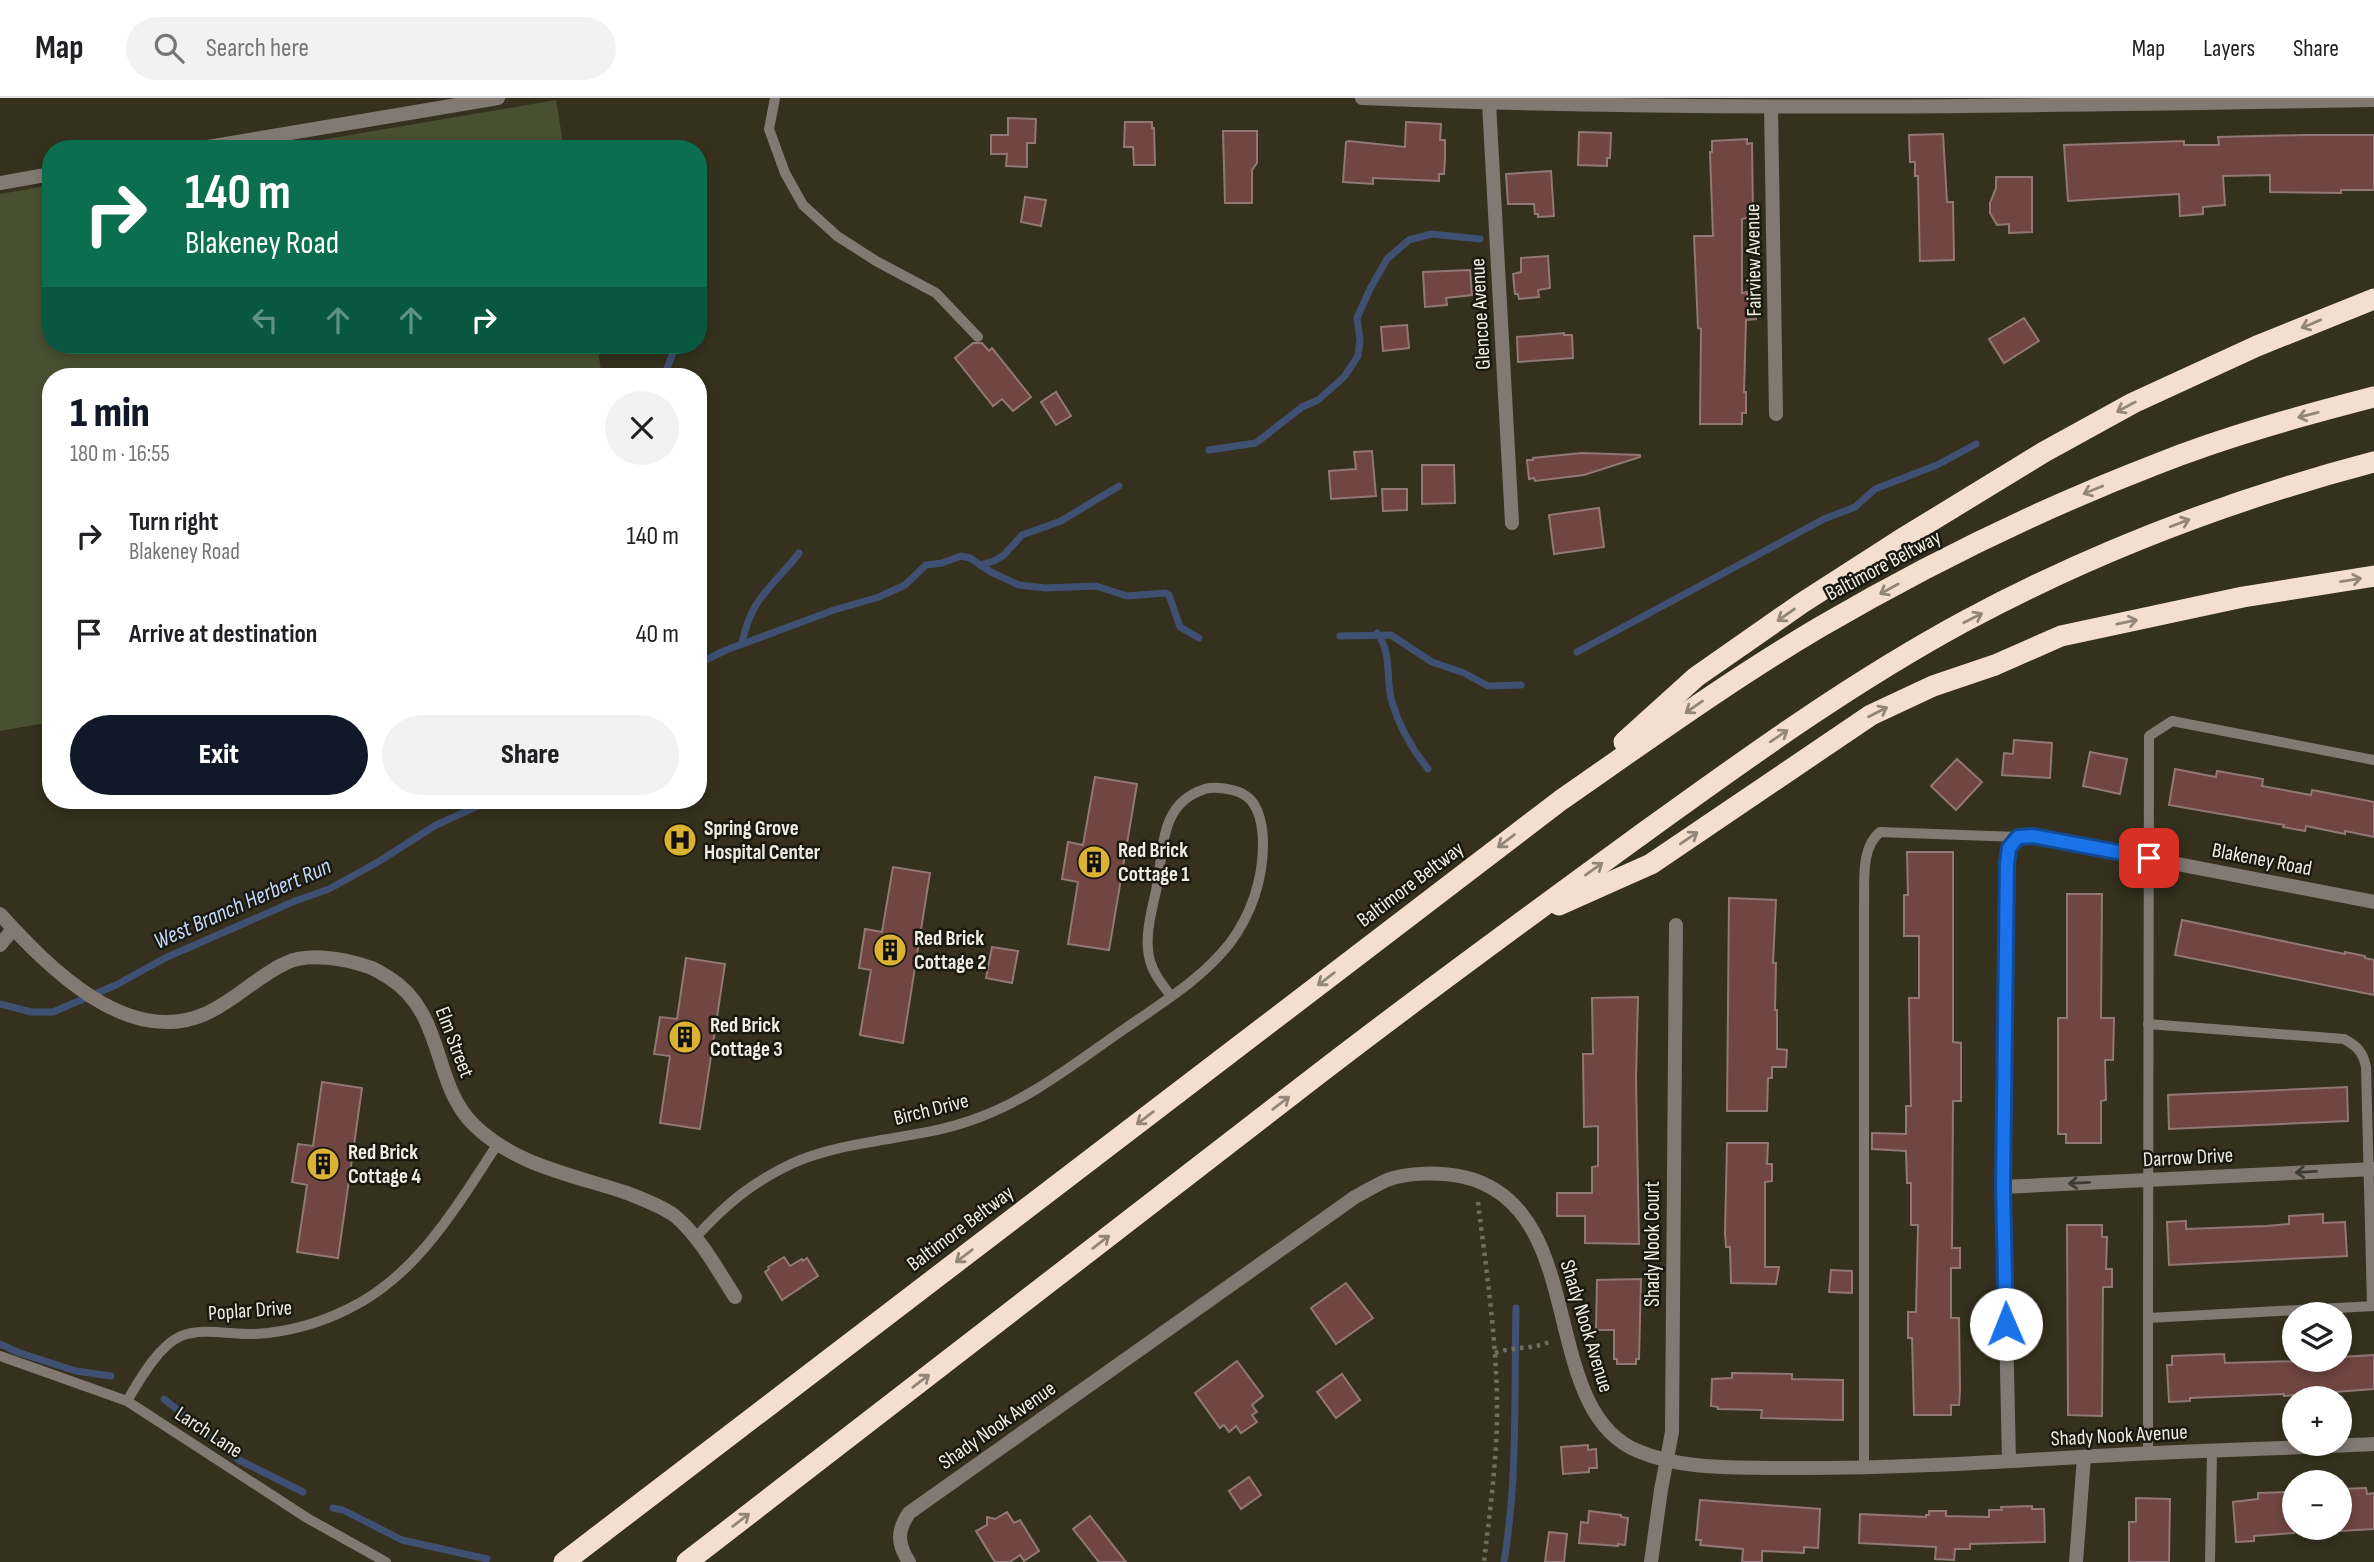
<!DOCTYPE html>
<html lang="en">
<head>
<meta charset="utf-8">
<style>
	:root { --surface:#fff; --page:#f2f2f2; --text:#202124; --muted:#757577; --line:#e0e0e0; --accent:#111827 }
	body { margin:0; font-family:"Sofia Sans Condensed",sans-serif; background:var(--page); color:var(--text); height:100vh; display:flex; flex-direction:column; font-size:26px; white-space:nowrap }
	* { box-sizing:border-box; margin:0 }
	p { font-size:23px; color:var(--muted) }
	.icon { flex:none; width:38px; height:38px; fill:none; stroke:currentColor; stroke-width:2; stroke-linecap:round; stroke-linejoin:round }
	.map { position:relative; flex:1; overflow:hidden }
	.drawer { position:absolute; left:42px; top:270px; width:665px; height:441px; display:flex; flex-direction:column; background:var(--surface); border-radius:28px; box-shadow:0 4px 10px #0003 }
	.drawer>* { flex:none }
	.top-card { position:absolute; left:42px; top:42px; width:665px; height:214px; border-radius:28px; box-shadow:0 4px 10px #0003; background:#0b6e4f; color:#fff; overflow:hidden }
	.fabs { position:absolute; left:2282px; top:1204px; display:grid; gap:14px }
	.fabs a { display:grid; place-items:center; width:70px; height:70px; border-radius:50%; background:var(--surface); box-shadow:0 4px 10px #0003; font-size:35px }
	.pin { position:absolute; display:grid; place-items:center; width:60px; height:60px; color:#fff; margin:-30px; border-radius:14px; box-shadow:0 4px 10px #0006 }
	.me { position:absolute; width:77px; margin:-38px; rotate:359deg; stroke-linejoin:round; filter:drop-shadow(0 0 5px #0008) }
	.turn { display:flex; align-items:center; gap:24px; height:147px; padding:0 28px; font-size:32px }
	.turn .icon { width:91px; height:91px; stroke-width:2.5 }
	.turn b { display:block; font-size:49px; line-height:60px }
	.lanes { display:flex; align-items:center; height:66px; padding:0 28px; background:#0003; justify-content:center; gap:35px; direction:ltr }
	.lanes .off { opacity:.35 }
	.round { display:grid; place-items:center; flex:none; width:74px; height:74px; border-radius:37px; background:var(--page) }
	.summary { display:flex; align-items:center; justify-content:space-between; height:119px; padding:0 28px }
	h1 { font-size:42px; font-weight:800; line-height:52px; color:var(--accent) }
	.button { display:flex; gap:14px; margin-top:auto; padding:14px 28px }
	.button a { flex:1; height:80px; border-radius:42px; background:var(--accent); color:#fff; font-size:28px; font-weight:800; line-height:80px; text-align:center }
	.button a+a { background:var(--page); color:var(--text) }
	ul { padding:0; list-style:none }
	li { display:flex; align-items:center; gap:21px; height:98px; padding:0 28px }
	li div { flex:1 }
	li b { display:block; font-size:26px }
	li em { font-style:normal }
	header { display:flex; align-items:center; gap:42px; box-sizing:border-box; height:98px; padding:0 35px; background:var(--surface); border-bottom:2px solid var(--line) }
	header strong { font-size:33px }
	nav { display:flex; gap:38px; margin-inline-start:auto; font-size:24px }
	.search { width:490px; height:63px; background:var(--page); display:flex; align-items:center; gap:18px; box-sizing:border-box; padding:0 24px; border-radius:38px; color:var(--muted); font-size:26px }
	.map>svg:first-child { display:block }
	.green { fill:#494f31 }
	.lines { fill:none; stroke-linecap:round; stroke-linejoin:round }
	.stream { stroke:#3f5073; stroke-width:7 }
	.building { fill:#704542; stroke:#917775; stroke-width:2 }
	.path { stroke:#716e5d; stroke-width:4.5; stroke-dasharray:3.5 5; stroke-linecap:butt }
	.service { stroke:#827973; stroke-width:10 }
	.minor { stroke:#827973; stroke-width:14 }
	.motorway { stroke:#f4dfce; stroke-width:21 }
	.oneway { stroke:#928678 }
	.oneway2 { stroke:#3e3b33 }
	.route-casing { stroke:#114b97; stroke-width:18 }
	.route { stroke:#1a73e8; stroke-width:12 }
	.labels { text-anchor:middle; stroke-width:5; stroke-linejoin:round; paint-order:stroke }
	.street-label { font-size:21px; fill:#efede1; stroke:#1a1910 }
	.poi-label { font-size:21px; font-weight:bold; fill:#efede1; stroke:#1a1910; text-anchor:start }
	.water-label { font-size:23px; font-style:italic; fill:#c5d8fd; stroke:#1a1910 }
</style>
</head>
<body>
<header>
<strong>Map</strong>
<div class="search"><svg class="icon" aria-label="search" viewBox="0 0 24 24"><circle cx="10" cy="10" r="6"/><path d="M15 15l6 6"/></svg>Search here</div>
<nav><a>Map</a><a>Layers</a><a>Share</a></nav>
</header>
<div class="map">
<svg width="2374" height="1464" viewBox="0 0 2374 1464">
	<rect width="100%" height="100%" fill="#35311e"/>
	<g class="green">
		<path d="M556,2l8,49h-296z"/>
		<path d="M51,87v160h546l5,31h-551v346l-51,9v-537z"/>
	</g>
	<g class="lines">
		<g class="stream">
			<path d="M664,278l12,-31"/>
			<path d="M1209,352l47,-7 46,-36 16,-7 26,-23 14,-21 2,-16 -3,-22 13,-29 17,-30 22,-19 22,-6 49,5"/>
			<path d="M980,467l14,-4 10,-6 18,-20 39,-14 58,-35"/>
			<path d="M1377,535c16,21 8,45 15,69 7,24 20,47 36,67"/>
			<path d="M1340,538l51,-1 41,27 32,11 24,13 33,-1"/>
			<path d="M742,546c8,-46 31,-57 57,-91"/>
			<path d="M1577,554l247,-133 31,-12 20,-18 62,-24 39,-21"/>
			<path d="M698,566l28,-14 108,-40 45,-13 26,-12 21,-20 16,-2 19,-7 9,2 21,14 28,13 26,3 51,-2 31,10 38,-3 4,2 11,32 19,11"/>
			<path d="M0,906l31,8h22l63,-27 49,-27 130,-57 34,-12 49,-27 58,-37 55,-25"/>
			<path d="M0,1246l17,8 59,19 35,5"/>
			<path d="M164,1301l75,61 64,32"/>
			<path d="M333,1410l10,2 59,30 85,19"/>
			<path d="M1504,1464c14,-84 10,-169 12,-254"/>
		</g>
	</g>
	<g class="building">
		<path d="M1008,20l28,1 -1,24h-8v24l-21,-1 1,-12h-16v-19h17z"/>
		<path d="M1125,24h27v6h2l1,37h-21l-1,-18h-9z"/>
		<path d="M1406,24l35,2 -1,16h5v19l-1,15h-5v7l-66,-3v6l-30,-2 3,-40 3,-1 56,6z"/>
		<path d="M1223,33h34v32l-5,7v33h-27z"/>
		<path d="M1579,34l32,1 -1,25h-3v8l-29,-1z"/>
		<path d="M1943,36l4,68h6l1,58 -34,1 -2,-85h-3v-14h-5l-1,-27z"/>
		<path d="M2303,37h71v55h-33v3l-71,-1v-17l-47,1 2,29 -22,2v7l-23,2 -1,-22 -111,7 -4,-56 120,-4v4h35l-1,-8z"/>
		<path d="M1747,41v5l5,-1 1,73 -11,3v74l5,-1v3h8l1,24 -10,1 -2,72h2v21h-4v11h-42l1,-95 -3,-1 -4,-92h19l-3,-84h2v-11z"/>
		<path d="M1551,73l3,45 -16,1v-3h-3l-1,-10h-26l-2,-30z"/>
		<path d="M1996,79h36v55l-23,1v-9l-12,1 -7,-12v-10l6,-15z"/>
		<path d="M1025,99l21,3 -5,26 -20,-4z"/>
		<path d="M1548,158l2,32 -12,2 1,7 -20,2 -1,-5h-3l-2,-20 8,-2v-14z"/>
		<path d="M1470,172l2,25 -26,3 1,7 -22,2 -2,-35z"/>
		<path d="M2024,220l15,23 -35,22 -15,-24z"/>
		<path d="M1407,227l2,23 -26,3 -2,-24z"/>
		<path d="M1564,235v2h8l1,23 -55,4 -1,-25z"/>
		<path d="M973,245h9l7,8 3,-3 39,49 -18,14 -11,-12 -9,7 -38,-48z"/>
		<path d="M1056,294l15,24 -15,9 -15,-23z"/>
		<path d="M1372,353l4,45 -45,3 -2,-28 27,-2 -2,-17z"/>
		<path d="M1581,355l59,2v2l-56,18 -49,6 -1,-3 -5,1 -2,-19h6v-2z"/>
		<path d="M1422,367h32l1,38 -33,1z"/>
		<path d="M1382,391h25v21l-24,1z"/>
		<path d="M1599,410l5,39 -50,7 -5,-39z"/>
		<path d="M2014,642l38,3 -2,35 -48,-3 2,-22 9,1z"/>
		<path d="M2090,654l37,7 -7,35 -37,-8z"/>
		<path d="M1957,661l25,23 -26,28 -25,-24z"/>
		<path d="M2175,671l41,8 1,-6 46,8 -1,7 49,9 1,-5 62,12v35l-29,-6v3l-39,-8 -1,5 -22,-4 1,-2 -115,-20z"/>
		<path d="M1095,679l42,7 -28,166 -41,-6 10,-62 -16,-3 6,-37 15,3z"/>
		<path d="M1907,754h46v190l8,1v58h-8l-1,147h8v20h-9v50h8l1,72 -1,15h-8v10h-37l-2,-77h-4v-26h8l2,-87h-7v-42h-4l-1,-32 -34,-2v-16l34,1v-28h5l-2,-108h10v-62h-15v-41h4z"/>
		<path d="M893,769l37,6 -27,170 -43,-8 11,-65 -12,-2 6,-39 17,3z"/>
		<path d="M2067,796h35l-1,124h13l-1,42h-8l1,40 -5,1v42h-35v-9h-8v-116h9z"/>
		<path d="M1729,800l47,2 -3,63h3l-1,47h2v39l10,1 -1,17h-14v11h-4l-1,33h-40z"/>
		<path d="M2182,822l163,34v-2l20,4v2l9,2v35l-199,-40z"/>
		<path d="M992,849l26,4 -6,32 -26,-5z"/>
		<path d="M686,860l39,6 -25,165 -40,-6 10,-67 -16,-2 6,-37 17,2z"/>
		<path d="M1638,899l-2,81 3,166 -54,-1v-27h-28v-23h35v-26l6,-1v-40l-14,1 -1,-73h10l-1,-56z"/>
		<path d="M322,984l40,6 -24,170 -41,-6 10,-67 -15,-3 6,-38 15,2z"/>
		<path d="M2347,989l1,34 -179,8 -1,-34z"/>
		<path d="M1727,1045h41l-1,21h5v17l-7,1v85h14l-3,17 -45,-1 -1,-36h-4l-1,-14z"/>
		<path d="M2323,1116v9l22,-1 2,34 -178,9 -2,-43 19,-1v8l81,-3 22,-2v-8z"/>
		<path d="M2067,1127h35v12h5l-1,32h6v18h-9l-1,129 -34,-1z"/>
		<path d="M784,1159l6,9 12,-7 1,2 4,-3 11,18 -36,24 -17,-28 4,-3 -1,-2z"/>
		<path d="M1831,1172l21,1v22l-23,-1z"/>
		<path d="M1641,1181l-2,80h-3v5h-19v-5h-3v-29h-18l1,-50z"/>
		<path d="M1346,1185l27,35 -37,26 -25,-36z"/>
		<path d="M2224,1256l1,9 115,-3v-3l34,-2v34l-90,7v-2l-94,4v3l-21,1 -2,-37h5v-9z"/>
		<path d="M1237,1263l26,35 -11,9 5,7 -5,3 5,7 -16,11 -5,-7 -7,6 -5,-7 -4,3 -25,-35z"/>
		<path d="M1732,1275l60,1v5l49,1h2v40l-82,-2 1,-8 -44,-1v-2l-7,-1 1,-27 20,-1z"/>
		<path d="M1342,1276l18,26 -24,18 -19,-26z"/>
		<path d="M1588,1347v5l8,-1 1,19h-8v4l-26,2 -2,-27z"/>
		<path d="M1249,1379l12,18 -20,14 -12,-18z"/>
		<path d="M2366,1390l1,6 7,-1v36l-34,2v-42z"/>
		<path d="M2288,1394v8h6v33l-40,3v5l-18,1 -3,-40 25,-3v-6z"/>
		<path d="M2136,1400l34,1 -1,63h-40v-40h7z"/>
		<path d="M1700,1402l120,9 -2,39 -14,-1v6l-42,-2v11h-20l1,-13 -43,-4 1,-5h-5z"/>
		<path d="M2032,1408v3h12l1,33 -75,2v5h-15l-1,11 -19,-1 1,-12 -77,-4 1,-29 66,3v-2h3v-4h17v5l43,1v-7h13l-1,-3z"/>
		<path d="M1589,1413l32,4v2l7,1 -3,27 -7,-1v2l-39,-3 2,-21 7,1z"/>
		<path d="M1007,1414l7,11 6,-3 19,31 -15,10 -4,-6 -10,7h-15l-19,-31 11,-6v-8l8,2z"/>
		<path d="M1090,1418l36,46h-27l-26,-33z"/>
		<path d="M1549,1434l18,2 -3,28h-19z"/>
	</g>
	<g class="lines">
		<g class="path">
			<path d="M1478,1104c8,66 18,132 19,199 1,53 -7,108 -13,161"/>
			<path d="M1495,1255c19,-7 38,-3 56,-12"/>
		</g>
		<g class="service">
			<path d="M775,0l-6,31 16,44 18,32 34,31 39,25 60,32 42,44"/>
			<path d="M2148,926l196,15c13,7 19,13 22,28l6,239"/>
			<path d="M695,1140c30,-33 56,-55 96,-74 57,-26 123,-23 181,-44 56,-19 103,-57 151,-90 37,-26 78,-50 107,-87 21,-28 33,-63 33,-99 0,-15 -3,-39 -17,-48 -9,-7 -31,-10 -41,-7 -45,14 -41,58 -48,97 -4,20 -11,43 -9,63 1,19 12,33 23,47"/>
			<path d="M2148,1220l1,-582 23,-15 202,39"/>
			<path d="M0,1258l127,45 180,117 79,44"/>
			<path d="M127,1303c12,-20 31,-55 54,-65 22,-9 51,-1 75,-2 31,-2 64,-11 92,-25 69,-33 108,-102 149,-164"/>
			<path d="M2148,1357v-137l226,-12"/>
			<path d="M1864,1371v-563c1,-23 -4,-58 16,-74l138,5"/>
			<path d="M2210,1464l2,-110"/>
		</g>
		<g class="minor">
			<path d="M1362,0c337,14 675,8 1012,2"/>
			<path d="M1489,5l23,420"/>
			<path d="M1771,9l5,307"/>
			<path d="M196,51l302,-51"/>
			<path d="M0,85l51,-9"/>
			<path d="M0,816c48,53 127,134 205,100 30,-13 52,-38 81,-51 23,-11 60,-4 83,4 7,2 13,7 19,10 58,36 43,106 86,148 42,41 100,50 153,68 15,6 35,13 48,23 25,21 42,53 60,81"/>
			<path d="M0,847l13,-16"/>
			<path d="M2003,1089l371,-18"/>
			<path d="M2009,1363l-6,-274 4,-323 2,-16 9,-11 15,-1 341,66"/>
			<path d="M909,1464c-12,-19 -12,-31 0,-49l446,-316c10,-5 21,-12 32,-17 22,-8 53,-8 77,-3 127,30 72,232 174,274 45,19 94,16 142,17 100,1 200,-5 300,-11 98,-6 196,-8 294,-13"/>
			<path d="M1651,1464l10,-72 11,-58 4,-507"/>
			<path d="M2076,1464l8,-105"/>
		</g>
		<g class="motorway">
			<path d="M1624,644l72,-65 106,-74 98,-63 144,-88 89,-49 124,-57 117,-47"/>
			<path d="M1559,807l92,-41 220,-149 62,-29 62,-21 66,-29 182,-39 131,-21"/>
			<path d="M564,1464l997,-762c85,-59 169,-120 259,-173 108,-63 220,-118 337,-163 70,-28 144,-48 217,-67"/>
			<path d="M687,1464c210,-162 420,-324 629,-486 105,-81 212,-159 319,-237 108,-78 215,-156 332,-219 129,-69 266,-121 407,-158"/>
		</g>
	</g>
	<defs><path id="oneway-shaft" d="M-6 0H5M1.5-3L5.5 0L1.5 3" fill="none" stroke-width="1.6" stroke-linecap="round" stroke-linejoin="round" transform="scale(1.75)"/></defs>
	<g class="oneway">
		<use href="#oneway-shaft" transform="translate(2311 226) rotate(157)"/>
		<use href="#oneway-shaft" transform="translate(2126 309) rotate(152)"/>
		<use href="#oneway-shaft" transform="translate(2308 317) rotate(166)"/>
		<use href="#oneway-shaft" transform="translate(2093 392) rotate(158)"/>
		<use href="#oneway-shaft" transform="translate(2180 425) rotate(-21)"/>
		<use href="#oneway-shaft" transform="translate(2351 482) rotate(-9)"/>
		<use href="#oneway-shaft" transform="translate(1889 491) rotate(151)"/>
		<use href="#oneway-shaft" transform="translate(1786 517) rotate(145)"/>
		<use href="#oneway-shaft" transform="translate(1973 520) rotate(-27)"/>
		<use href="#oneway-shaft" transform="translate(2127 524) rotate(-12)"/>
		<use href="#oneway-shaft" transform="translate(1694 609) rotate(145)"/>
		<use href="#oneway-shaft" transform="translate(1878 614) rotate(-27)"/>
		<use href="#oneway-shaft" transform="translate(1779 638) rotate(-34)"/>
		<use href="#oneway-shaft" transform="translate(1689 740) rotate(-34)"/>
		<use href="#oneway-shaft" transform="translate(1506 743) rotate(143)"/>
		<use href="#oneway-shaft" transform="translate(1594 771) rotate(-36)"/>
		<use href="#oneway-shaft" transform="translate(1326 881) rotate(143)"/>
		<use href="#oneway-shaft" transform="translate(1281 1005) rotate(-38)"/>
		<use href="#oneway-shaft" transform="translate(1145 1020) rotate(143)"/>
		<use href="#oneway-shaft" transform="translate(1101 1144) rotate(-38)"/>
		<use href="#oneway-shaft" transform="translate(964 1158) rotate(143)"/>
		<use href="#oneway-shaft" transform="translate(921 1283) rotate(-38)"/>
		<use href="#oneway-shaft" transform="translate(741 1422) rotate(-38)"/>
	</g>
	<g class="oneway2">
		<use href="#oneway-shaft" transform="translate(2306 1074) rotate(177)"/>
		<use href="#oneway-shaft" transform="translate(2079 1085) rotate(177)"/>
	</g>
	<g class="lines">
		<defs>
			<path id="route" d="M2006,1226l-3,-137 4,-323 2,-16 9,-11 15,-1 116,22"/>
		</defs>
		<use href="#route" class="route-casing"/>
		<use href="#route" class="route"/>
	</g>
	<defs>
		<symbol id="hospital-disc" viewBox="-11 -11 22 22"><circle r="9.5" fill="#dbb233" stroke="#1a1910"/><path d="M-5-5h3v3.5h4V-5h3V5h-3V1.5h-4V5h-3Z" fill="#111"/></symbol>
		<symbol id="building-disc" viewBox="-11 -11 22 22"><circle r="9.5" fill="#dbb233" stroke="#1a1910"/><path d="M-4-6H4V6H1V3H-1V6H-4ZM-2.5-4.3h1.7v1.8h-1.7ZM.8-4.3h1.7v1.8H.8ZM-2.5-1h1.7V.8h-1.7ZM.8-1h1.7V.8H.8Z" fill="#111"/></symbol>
	</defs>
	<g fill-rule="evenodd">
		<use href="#hospital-disc" x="661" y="723" width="38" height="38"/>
		<use href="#building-disc" x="1075" y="745" width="38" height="38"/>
		<use href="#building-disc" x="871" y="833" width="38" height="38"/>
		<use href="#building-disc" x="666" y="920" width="38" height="38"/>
		<use href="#building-disc" x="304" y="1047" width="38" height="38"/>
	</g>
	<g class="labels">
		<g class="street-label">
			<text transform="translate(1753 162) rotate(-91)" y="7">Fairview Avenue</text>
			<text transform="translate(1480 216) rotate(-93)" y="7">Glencoe Avenue</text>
			<text transform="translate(1883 467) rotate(-28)" y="7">Baltimore Beltway</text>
			<text transform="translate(2262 761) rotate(11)" y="7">Blakeney Road</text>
			<text transform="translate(1410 786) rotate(-37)" y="7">Baltimore Beltway</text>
			<text transform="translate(455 944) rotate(69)" y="7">Elm Street</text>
			<text transform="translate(931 1011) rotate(-14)" y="7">Birch Drive</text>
			<text transform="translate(2188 1059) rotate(-3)" y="7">Darrow Drive</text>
			<text transform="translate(960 1130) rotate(-37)" y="7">Baltimore Beltway</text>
			<text transform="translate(1652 1146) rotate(-90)" y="7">Shady Nook Court</text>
			<text transform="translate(250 1212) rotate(-4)" y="7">Poplar Drive</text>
			<text transform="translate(1587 1228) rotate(73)" y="7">Shady Nook Avenue</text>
			<text transform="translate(997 1327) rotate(-35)" y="7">Shady Nook Avenue</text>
			<text transform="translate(209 1334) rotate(33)" y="7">Larch Lane</text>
			<text transform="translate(2119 1337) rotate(-3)" y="7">Shady Nook Avenue</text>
		</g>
		<g class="poi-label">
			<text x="704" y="737">Spring Grove<tspan x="704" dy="24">Hospital Center</tspan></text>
			<text x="1118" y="759">Red Brick<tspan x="1118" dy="24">Cottage 1</tspan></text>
			<text x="914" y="847">Red Brick<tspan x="914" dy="24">Cottage 2</tspan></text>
			<text x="710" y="934">Red Brick<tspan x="710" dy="24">Cottage 3</tspan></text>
			<text x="348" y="1061">Red Brick<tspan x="348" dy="24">Cottage 4</tspan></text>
		</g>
		<g class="water-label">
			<text transform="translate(242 805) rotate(-24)" y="8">West Branch Herbert Run</text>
		</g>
	</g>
</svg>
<div class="fabs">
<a><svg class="icon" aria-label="layers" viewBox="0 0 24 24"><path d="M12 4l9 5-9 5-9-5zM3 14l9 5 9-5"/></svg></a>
<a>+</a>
<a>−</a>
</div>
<div class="pin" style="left:2149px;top:760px;background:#d93025"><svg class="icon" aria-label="arrive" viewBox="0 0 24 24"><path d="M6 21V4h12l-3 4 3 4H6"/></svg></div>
<svg class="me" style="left:2006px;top:1226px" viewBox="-20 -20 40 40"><circle r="19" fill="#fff"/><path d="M0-13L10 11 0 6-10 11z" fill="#1a73e8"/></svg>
<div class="top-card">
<div class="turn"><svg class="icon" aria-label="right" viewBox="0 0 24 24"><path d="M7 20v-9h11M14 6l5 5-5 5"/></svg><div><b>140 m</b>Blakeney Road</div></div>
<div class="lanes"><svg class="icon off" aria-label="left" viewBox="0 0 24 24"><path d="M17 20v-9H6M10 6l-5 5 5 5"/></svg><svg class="icon off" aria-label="ahead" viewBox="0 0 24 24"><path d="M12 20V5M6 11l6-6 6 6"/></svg><svg class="icon off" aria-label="ahead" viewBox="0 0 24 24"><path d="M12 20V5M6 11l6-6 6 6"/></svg><svg class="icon" aria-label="right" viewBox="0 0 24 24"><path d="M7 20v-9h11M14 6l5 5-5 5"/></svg></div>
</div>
<section class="drawer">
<div class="summary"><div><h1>1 min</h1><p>180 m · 16:55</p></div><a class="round"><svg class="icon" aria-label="close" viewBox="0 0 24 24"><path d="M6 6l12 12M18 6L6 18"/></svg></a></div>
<ul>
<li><svg class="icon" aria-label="right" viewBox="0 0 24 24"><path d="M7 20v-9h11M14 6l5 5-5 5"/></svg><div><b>Turn right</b><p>Blakeney Road</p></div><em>140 m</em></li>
<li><svg class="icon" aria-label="arrive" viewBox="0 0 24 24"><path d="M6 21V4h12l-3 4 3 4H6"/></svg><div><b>Arrive at destination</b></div><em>40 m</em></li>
</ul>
<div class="button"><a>Exit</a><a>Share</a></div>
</section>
</div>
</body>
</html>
